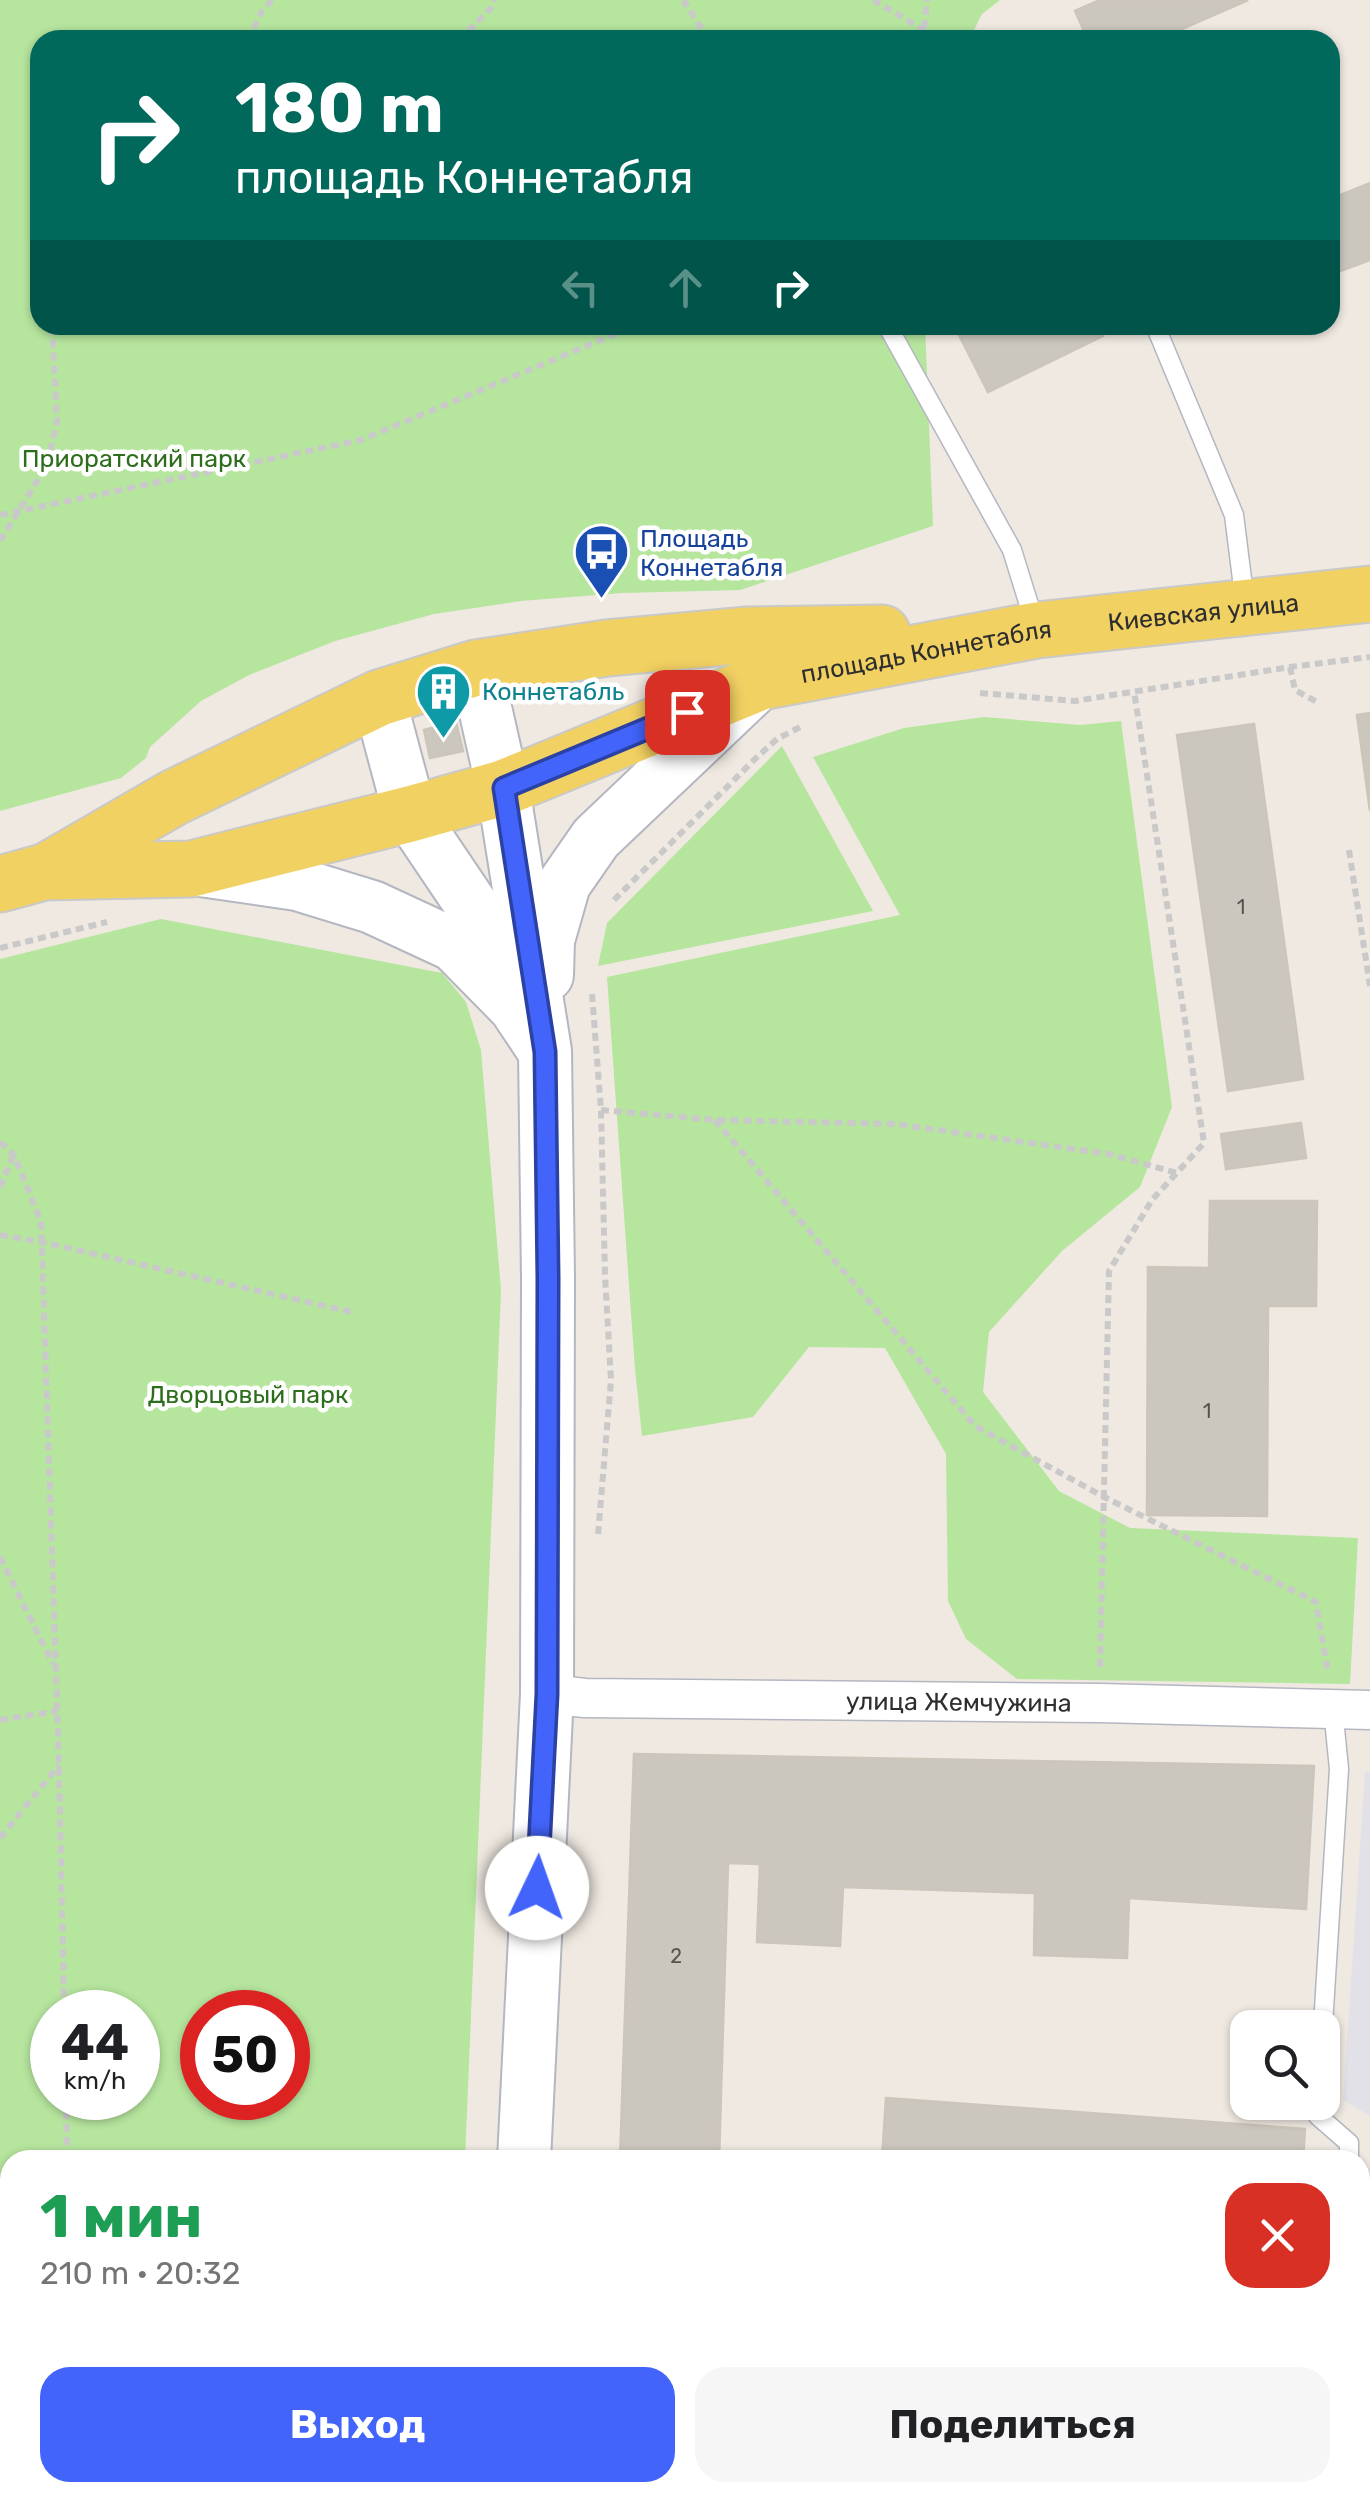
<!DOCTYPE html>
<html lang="ru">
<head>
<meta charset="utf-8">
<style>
	:root { --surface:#fff; --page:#f6f6f6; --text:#202124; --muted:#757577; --accent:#4264fb }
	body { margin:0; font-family:Rubik,sans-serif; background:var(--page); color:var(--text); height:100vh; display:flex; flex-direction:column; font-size:38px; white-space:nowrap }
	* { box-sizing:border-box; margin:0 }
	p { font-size:32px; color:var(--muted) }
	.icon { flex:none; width:55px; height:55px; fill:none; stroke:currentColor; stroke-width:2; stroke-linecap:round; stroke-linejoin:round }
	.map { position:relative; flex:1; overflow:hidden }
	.details { position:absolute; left:0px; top:2150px; width:1370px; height:352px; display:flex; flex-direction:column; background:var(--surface); border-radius:30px 30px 0 0; box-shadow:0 2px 8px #0004 }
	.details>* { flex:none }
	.banner { position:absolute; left:30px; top:30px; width:1310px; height:305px; border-radius:30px; box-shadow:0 2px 8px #0004; background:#00695c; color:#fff; overflow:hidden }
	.buttons { position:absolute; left:1230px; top:2010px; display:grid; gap:20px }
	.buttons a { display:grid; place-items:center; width:110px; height:110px; border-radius:20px; background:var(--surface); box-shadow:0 2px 8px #0004; font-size:50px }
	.speed { position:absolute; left:30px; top:1990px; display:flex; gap:20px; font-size:50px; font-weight:700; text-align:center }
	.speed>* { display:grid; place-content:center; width:130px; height:130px; border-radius:50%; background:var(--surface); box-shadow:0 2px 8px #0004; line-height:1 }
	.speed small { font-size:25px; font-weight:400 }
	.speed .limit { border:15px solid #d22; background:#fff; color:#111 }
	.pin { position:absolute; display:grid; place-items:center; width:85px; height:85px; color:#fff; margin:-42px; border-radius:20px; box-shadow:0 5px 15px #0006 }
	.me { position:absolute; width:110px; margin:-55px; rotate:3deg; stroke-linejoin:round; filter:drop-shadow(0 0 8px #0008) }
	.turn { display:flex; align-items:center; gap:35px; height:210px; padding:0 40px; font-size:45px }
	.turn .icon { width:130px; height:130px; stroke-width:2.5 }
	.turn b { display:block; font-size:70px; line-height:85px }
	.lanes { display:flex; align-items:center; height:95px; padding:0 40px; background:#0003; justify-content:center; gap:50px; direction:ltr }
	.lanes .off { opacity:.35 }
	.round { display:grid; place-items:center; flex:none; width:105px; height:105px; border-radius:30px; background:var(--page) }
	.overview { display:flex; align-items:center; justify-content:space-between; height:170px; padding:0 40px }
	h1 { font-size:60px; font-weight:700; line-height:75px; color:#1e9e55 }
	.action { display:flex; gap:20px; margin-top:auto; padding:20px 40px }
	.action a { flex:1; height:115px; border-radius:30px; background:var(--accent); color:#fff; font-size:40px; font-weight:700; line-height:115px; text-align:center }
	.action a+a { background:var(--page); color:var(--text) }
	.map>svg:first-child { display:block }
	.industrial { fill:#e3e1e8 }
	.green { fill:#b6e59e; fill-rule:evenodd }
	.building { fill:#cbc7bf; stroke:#cbc5ba; stroke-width:2.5 }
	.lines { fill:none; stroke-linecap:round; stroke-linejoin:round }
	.lane-casing { stroke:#b4b7c1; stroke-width:21 }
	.street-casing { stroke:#b4b7c1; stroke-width:41 }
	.secondary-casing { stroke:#b4b7c1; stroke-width:56 }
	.primary-casing { stroke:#c9c9c9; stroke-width:59 }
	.path { stroke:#c9c9c9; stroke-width:6; stroke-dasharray:8 5; stroke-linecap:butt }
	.lane { stroke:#fff; stroke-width:18 }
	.street { stroke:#fff; stroke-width:38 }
	.secondary { stroke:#fff; stroke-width:52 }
	.primary { stroke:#f2d163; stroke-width:55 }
	.route-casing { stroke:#2b41a3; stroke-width:25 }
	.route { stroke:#4264fb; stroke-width:18 }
	.labels { text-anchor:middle; stroke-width:9; stroke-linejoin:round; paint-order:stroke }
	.number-label { font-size:20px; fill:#555452 }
	.park-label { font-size:25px; fill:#2c6e1b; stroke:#fff }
	.transit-label { font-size:25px; fill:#164399; stroke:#fff; text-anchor:start }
	.street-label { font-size:25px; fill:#2e2e2e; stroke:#fff }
	.culture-label { font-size:25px; fill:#0d838f; stroke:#fff; text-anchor:start }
</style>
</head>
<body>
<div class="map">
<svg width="1370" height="2501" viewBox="0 0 1370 2501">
	<rect width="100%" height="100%" fill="#efe9e1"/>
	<path class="industrial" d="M1365,1771l5,1v344l-27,-16z"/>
	<g class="green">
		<path d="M0,0h1000l-18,14 -13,26h-929v285h885l8,201 -193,64 -118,3 -101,8 -87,13 -99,27 -86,34 -48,26 -51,46 -4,11 -25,20 -121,33z"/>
		<path d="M984,717l96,8 41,-4 51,386 -32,80 -78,64 -73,81 -6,60 76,99 71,37 228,10 -8,146 -333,-5 -51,-40 -18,-38 -2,-147 -61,-106 -76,-1 -56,70 -111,19 -7,-67 -28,-392 293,-62 -87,-158 91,-29z"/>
		<path d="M782,746l91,165 -275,55 9,-43z"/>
		<path d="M161,919l281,54 24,29 15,48 20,240 -36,870h-455v332h442v9h-452v-1542zM52,2012h86v86h-86zM202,2012h86v86h-86z"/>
	</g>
	<g class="building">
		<path d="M1100,0h148l-91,40h-69l-13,-29z"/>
		<path d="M1370,183v77l-40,15v-76z"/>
		<path d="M954,325h144l5,11 -115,56z"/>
		<path d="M1370,713v98l-13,-96z"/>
		<path d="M456,722l7,29 -33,7 -6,-28z"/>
		<path d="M1254,724l49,355 -75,12 -51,-356z"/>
		<path d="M1301,1123l5,35 -80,11 -5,-35z"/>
		<path d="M1210,1201h107l-1,105h-48l-1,210 -120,-1 1,-248 61,1z"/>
		<path d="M634,1754l680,12 -8,143 -177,-11 -2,60 -93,-3 1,-62 -192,-6 -3,59 -83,-4 3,-78 -32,-1 -9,297h-99z"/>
		<path d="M886,2098l419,31 -2,31h-421z"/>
		<rect x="609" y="2492" width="99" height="9"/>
		<rect x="735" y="2492" width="59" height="9"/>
	</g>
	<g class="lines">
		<defs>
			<g id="lane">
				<path d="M887,325l125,225 23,74"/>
				<path d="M1155,325l79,190 11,88"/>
				<path d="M1322,2041l17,-272 -6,-60"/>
				<path d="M1319,2102l-1,14 31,27v17"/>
				<path d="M1332,2501l1,-9"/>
			</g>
			<g id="street">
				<path id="s1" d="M547,1694l38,4 515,5 270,7"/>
			</g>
			<g id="secondary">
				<path d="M476,668l27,120 42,263 3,227 -1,416 -23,466"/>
				<path d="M379,698l31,116 62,92 36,73"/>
				<path d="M194,869l103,15 75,23 82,38 61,62 26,39"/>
				<path d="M547,975l1,-35 16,-56 32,-46 158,-150"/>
				<path d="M506,2501l1,-9"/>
			</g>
			<g id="primary">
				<path d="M47,871l126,-73 206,-100 97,-30 131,-20 141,-13 134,-2"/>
				<path id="s2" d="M0,884l44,-12 147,-3 219,-55 93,-26 258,-106 276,-52 333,-36"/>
			</g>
		</defs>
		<use href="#lane" class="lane-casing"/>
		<use href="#street" class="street-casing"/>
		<use href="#secondary" class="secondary-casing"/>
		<use href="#primary" class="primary-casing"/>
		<g class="path">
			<path d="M683,0l26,40"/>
			<path d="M873,0l51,30 12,10"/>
			<path d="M248,40l14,-29 10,-11"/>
			<path d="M459,40l32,-32 3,-8"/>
			<path d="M920,40l4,-10 3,-30"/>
			<path d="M0,515l361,-75 276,-115"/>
			<path d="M0,541l47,-76 10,-43 -5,-97"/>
			<path d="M1290,667l5,23 22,12"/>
			<path d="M980,693l95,8 215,-34 80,-10"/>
			<path d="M1349,850l21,136"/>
			<path d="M614,900l142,-142 21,-19 25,-13"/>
			<path d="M0,948l107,-26"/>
			<path d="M592,994l9,116 4,165 6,105 -13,155"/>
			<path d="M601,1110l114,10 180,4 214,30 68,19"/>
			<path d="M715,1120l260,306 129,71 212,105 12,71"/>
			<path d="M0,1142l14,13 27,67 18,542 5,248"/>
			<path d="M0,1187l13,-31"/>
			<path d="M0,1235l41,7 311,70"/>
			<path d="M0,1557l53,107"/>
			<path d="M1100,1667l9,-396 43,-71 52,-57 -70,-452"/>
			<path d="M0,1720l57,-9"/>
			<path d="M0,1838l59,-73"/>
			<path d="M66,2098l1,62"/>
			<path d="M0,2212l10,18"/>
			<path d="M0,2285l10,-11"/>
			<path d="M74,2492l1,9"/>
			<path d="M21,2501v-9"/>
		</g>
		<use href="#lane" class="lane"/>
		<use href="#street" class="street"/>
		<use href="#secondary" class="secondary"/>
		<use href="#primary" class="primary"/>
	</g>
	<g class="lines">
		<defs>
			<path id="route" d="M537,1888l10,-194 1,-416 -3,-226 -41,-264 183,-76"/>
		</defs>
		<use href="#route" class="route-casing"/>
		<use href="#route" class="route"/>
	</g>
	<defs>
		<symbol id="bus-pin" viewBox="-11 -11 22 30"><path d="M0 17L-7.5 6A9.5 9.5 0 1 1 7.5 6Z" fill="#1a4fb4" stroke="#fff"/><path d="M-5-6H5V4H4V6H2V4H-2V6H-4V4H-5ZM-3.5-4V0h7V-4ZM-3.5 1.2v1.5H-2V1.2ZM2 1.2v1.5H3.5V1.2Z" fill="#fff"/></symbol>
		<symbol id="building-pin" viewBox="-11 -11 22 30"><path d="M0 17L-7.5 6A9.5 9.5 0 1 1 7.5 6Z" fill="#0f9aa8" stroke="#fff"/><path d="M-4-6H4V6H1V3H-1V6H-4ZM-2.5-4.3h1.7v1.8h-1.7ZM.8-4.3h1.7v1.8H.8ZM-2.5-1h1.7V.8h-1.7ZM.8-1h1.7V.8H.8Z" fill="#fff"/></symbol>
	</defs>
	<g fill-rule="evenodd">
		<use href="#bus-pin" x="570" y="520" width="63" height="86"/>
		<use href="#building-pin" x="412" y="660" width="63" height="86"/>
	</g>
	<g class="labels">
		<g class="number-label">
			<text x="1241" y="914">1</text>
			<text x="1207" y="1418">1</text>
			<text x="676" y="1963">2</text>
		</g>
		<g class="park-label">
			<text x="134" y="467">Приоратский парк</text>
			<text x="248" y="1403">Дворцовый парк</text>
		</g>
		<g class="transit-label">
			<text x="640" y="547">Площадь<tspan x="640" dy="29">Коннетабля</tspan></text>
		</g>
		<g class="street-label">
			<text dy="9" stroke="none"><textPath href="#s2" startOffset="1242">Киевская улица</textPath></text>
			<text dy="9" stroke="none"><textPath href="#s2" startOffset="962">площадь Коннетабля</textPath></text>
			<text dy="9" stroke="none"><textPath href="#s1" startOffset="412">улица Жемчужина</textPath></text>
		</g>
		<g class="culture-label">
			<text x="482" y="700">Коннетабль</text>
		</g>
	</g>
</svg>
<div class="buttons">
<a><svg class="icon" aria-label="search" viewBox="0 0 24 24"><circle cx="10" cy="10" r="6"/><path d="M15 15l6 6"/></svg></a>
</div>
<div class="speed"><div>44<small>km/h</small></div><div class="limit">50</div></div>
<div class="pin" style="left:687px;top:712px;background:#d93025"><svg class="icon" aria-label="arrive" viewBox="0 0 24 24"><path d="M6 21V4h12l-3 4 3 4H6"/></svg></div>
<svg class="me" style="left:537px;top:1888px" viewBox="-20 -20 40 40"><circle r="19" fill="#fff"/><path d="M0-13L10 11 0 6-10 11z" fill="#4264fb"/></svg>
<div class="banner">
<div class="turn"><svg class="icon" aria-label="right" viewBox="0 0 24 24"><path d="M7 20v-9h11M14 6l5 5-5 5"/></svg><div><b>180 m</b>площадь Коннетабля</div></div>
<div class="lanes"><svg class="icon off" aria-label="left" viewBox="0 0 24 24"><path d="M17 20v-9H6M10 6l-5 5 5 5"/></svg><svg class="icon off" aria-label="ahead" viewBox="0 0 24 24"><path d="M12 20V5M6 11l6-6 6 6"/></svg><svg class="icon" aria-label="right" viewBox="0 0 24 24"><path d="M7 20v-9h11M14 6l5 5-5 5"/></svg></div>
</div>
<section class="details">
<div class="overview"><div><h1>1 мин</h1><p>210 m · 20:32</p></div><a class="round" style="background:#d93025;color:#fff"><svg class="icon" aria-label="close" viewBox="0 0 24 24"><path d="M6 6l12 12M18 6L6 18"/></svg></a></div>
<div class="action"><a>Выход</a><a>Поделиться</a></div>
</section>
</div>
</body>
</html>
